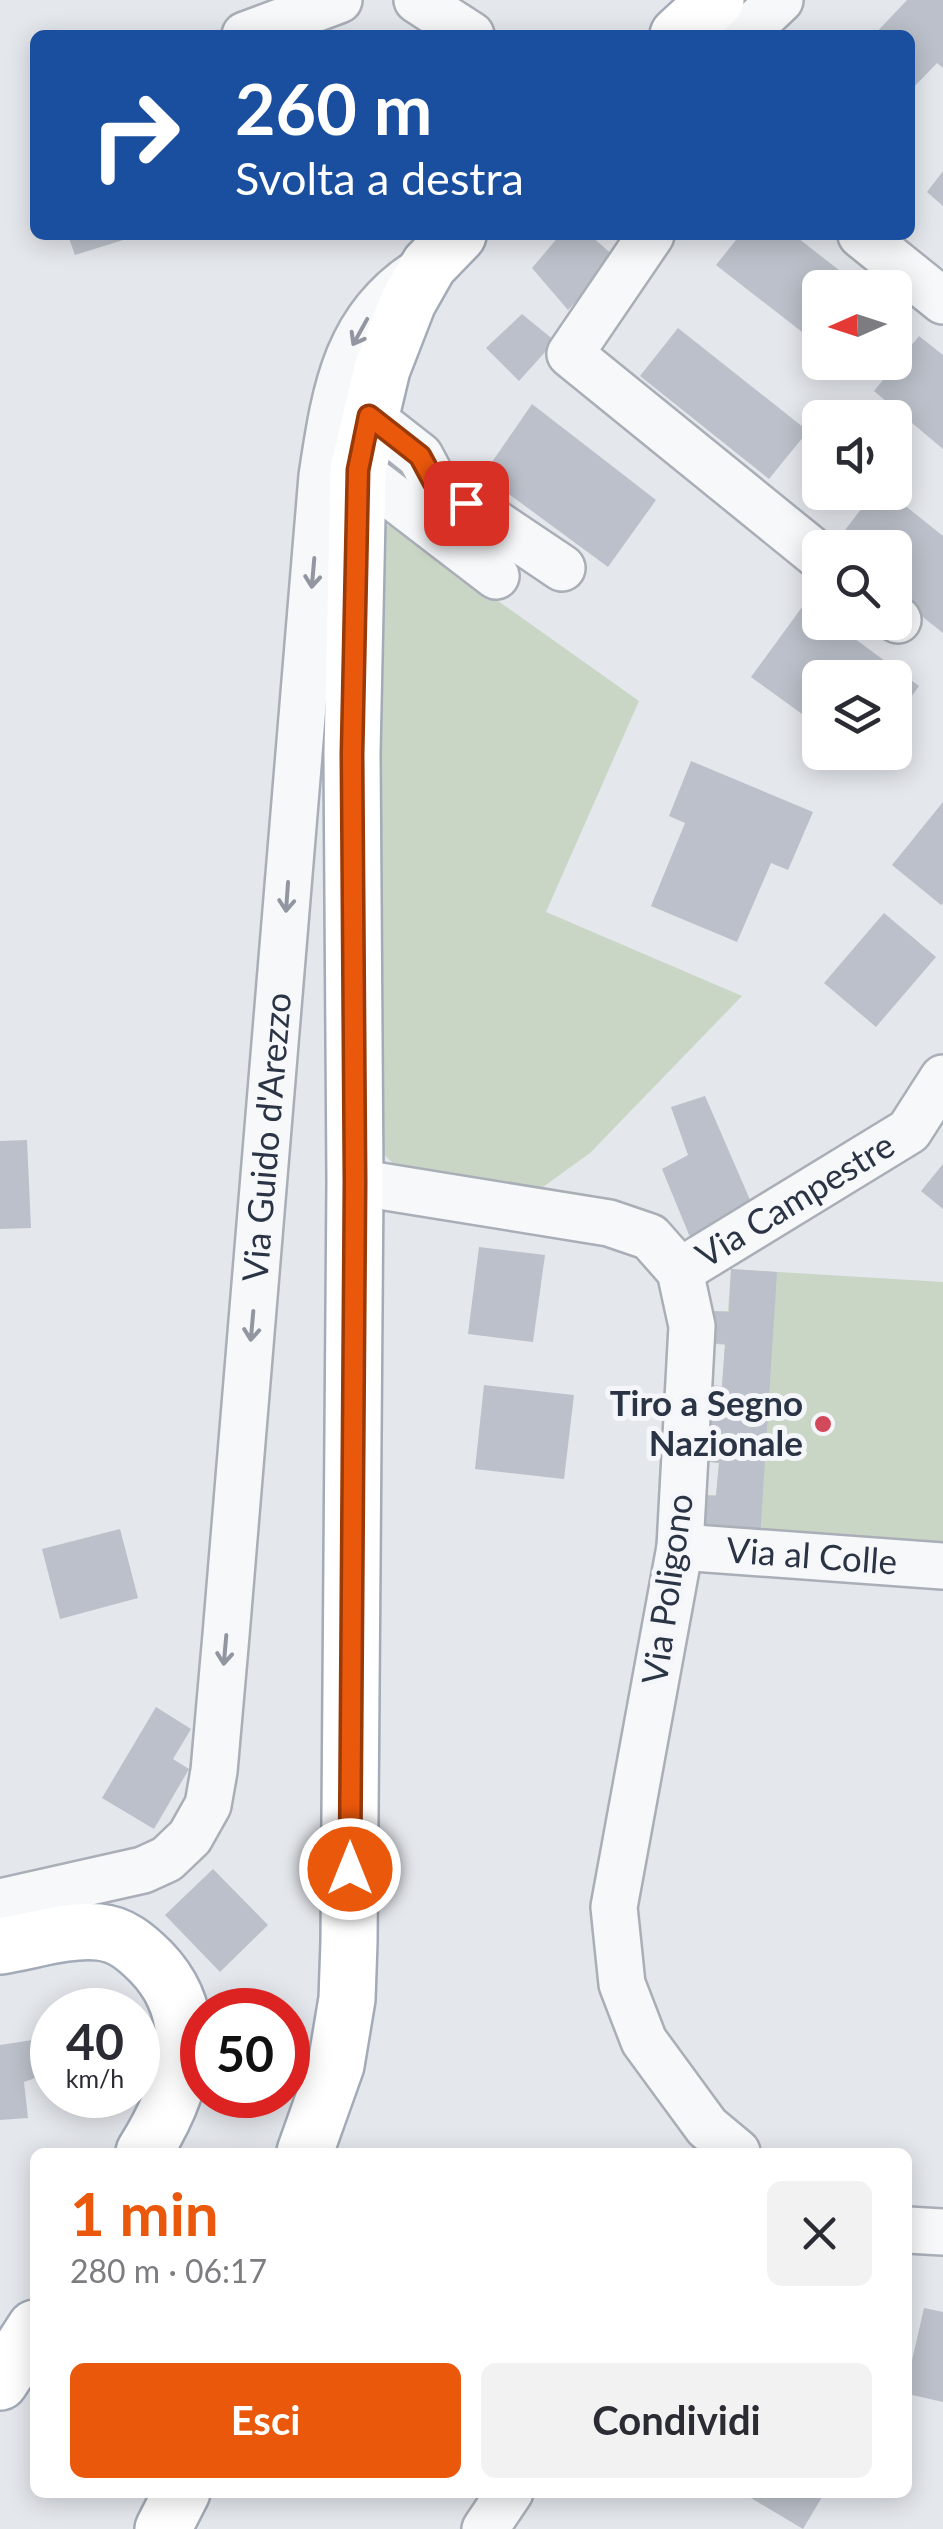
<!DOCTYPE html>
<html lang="it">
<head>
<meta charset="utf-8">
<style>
	:root { --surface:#fff; --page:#f2f2f3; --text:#2b2b33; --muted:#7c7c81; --accent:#ea580c }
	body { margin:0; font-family:Lato,sans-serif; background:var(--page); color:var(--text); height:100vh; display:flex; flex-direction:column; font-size:38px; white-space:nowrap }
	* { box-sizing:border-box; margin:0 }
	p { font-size:32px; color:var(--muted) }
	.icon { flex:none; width:55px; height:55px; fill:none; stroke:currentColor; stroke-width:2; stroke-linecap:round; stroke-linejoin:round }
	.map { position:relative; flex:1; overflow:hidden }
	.details { position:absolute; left:30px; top:2148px; width:882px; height:350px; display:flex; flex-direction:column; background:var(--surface); border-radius:15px; box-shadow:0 5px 25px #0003 }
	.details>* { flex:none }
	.banner { position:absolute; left:30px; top:30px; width:885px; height:210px; border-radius:15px; box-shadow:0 5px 25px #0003; background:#1a4fa0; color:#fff; overflow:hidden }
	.needle { width:65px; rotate:267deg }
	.controls { position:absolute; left:802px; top:270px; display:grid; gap:20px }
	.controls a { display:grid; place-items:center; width:110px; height:110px; border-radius:15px; background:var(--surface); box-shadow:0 5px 25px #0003; font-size:50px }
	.speed { position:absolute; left:30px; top:1988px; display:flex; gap:20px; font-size:50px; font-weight:700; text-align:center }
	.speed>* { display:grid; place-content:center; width:130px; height:130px; border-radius:50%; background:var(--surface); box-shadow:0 5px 25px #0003; line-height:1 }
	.speed small { font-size:25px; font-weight:400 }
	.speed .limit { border:15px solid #d22; background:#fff; color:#111 }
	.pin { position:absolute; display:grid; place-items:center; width:85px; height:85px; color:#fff; margin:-42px; border-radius:20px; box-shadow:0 5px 15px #0006 }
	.me { position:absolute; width:110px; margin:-55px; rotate:0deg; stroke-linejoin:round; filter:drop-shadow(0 0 8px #0008) }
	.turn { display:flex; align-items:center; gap:35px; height:210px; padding:0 40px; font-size:45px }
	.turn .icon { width:130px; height:130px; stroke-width:2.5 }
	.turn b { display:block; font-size:70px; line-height:85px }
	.round { display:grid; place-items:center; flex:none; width:105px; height:105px; border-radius:15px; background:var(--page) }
	.head { display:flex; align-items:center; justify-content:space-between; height:170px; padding:0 40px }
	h1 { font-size:60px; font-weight:700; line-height:75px; color:var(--accent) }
	.action { display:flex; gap:20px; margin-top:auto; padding:20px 40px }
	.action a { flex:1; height:115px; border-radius:15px; background:var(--accent); color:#fff; font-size:40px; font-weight:700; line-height:115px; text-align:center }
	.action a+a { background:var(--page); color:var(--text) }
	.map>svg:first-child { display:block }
	.green { fill:#c9d6c5 }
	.building { fill:#bbc0ca }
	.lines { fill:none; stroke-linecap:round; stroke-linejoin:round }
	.minor-casing { stroke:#a9aeb7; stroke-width:50 }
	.major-casing { stroke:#a3abb8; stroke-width:60 }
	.minor { stroke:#f7f8fa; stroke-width:45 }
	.major { stroke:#fff; stroke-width:55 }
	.oneway { stroke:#9196a0 }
	.route-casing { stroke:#983908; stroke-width:25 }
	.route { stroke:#ea580c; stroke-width:18 }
	.poi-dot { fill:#d1495b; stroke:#f4f6f9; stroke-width:4 }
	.labels { text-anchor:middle; stroke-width:10; stroke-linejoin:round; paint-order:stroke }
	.street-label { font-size:35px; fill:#2b3445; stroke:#f4f6f9 }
	.poi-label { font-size:35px; font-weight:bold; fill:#2b3445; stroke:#f4f6f9; text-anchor:end }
</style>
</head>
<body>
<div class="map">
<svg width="943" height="2529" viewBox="0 0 943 2529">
	<rect width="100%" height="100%" fill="#e4e7ec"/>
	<g class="green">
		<path d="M391,525l248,176 -93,211 196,84 -152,157 -47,34 -29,6 -110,-19 -29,-28 1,-619z"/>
		<path d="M731,1269l212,13v268l-247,-16 2,-39h18l3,-32 -18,-2 4,-76 17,1 3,-41 -17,-2 2,-32h18z"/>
	</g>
	<g class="building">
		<path d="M907,0h36v68l-6,-5 -27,28v-56h-36z"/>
		<path d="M943,171v35l-16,-14z"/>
		<path d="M68,235h68v1l-61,19z"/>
		<path d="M560,235h30l26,23 -48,52 -36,-42z"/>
		<path d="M740,235h54l68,53h-42v58l-104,-81z"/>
		<path d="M522,314l33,27 -36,40 -33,-33z"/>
		<path d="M678,328l130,103 -39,48 -129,-103z"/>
		<path d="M919,336l24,19v94l-69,-58z"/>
		<path d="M532,404l124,96 -48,67 -125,-92z"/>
		<path d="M874,492h14l55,44v97l-48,-38v-47l-62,-2z"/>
		<path d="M805,603l15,11v8h12l87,64 -24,34v-42h-75v49l-69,-50z"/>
		<path d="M691,761l122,51 -25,58 -17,-7 -34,79 -86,-36 34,-83 -16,-7z"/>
		<path d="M943,802v101l-2,2 -49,-40z"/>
		<path d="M884,913l52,44 -60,70 -52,-44z"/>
		<path d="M705,1096l49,113 -62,33 -30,-73 26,-14 -17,-48z"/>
		<path d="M27,1140l4,88 -31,1v-88z"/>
		<path d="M943,1164v45l-22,-18z"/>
		<path d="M479,1247l66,8 -12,87 -65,-8z"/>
		<path d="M731,1269l46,3 -17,266 -64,-4 2,-39 18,1 3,-33 -18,-2 4,-76 17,1 3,-42 -17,-1 2,-32 19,1z"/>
		<path d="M484,1385l90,10 -10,84 -89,-10z"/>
		<path d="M120,1529l18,69 -78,21 -18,-70z"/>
		<path d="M156,1707l35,22 -18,30 16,10 -35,60 -52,-31z"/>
		<path d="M213,1869l55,56 -48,47 -55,-57z"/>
		<path d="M52,2037v47h-3v-11l-25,9 4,36 -28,2v-75z"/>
		<path d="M924,2308l19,4v90l-35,-8v-16z"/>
		<path d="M741,2492h84l-22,37z"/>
	</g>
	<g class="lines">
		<defs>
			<g id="minor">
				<path d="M417,0l54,35"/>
				<path d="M245,35l94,-35"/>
				<path d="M743,35l37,-35"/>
				<path d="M651,235l-81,119 250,203"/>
				<path d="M861,235l82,66"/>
				<path d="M369,416l51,40 14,26 128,86"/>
				<path d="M358,470l138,106"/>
				<path d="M895,618l3,2"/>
				<path d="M355,1182l254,41 41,14 30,34 12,55 -12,221 -66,360 8,77 22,57 63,86 30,25"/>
				<path id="s1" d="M680,1271l229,-140 34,-53"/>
				<path id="s2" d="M680,1547l263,19"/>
				<path id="s3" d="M0,1902l143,-32 24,-11 23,-22 18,-32 6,-34 12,-136 96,-1159c13,-85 23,-160 103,-208"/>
				<path d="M908,2230l35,2"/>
				<path d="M485,2529l25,-37"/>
			</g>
			<g id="major">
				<path d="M678,35l38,-35"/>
				<path d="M0,1946c32,-5 67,-17 99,-14 22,2 37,15 52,30 57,59 30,131 -7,190"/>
				<path d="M305,2152l31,-87 11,-66 2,-57 6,-760 -3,-429 6,-283 24,-101 26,-67 21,-37 29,-30"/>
				<path d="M0,2382l35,-54"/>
				<path d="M163,2529l19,-37"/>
			</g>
		</defs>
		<use href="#minor" class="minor-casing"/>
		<use href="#major" class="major-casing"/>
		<use href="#minor" class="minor"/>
		<use href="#major" class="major"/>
	</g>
	<defs><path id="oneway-shaft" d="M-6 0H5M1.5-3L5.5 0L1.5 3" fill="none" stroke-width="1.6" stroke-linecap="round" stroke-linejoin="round" transform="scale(2.5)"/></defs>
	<g class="oneway">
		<use href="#oneway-shaft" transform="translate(360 332) rotate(119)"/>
		<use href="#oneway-shaft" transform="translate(313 573) rotate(95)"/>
		<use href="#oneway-shaft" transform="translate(287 897) rotate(94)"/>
		<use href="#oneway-shaft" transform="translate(252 1326) rotate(95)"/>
		<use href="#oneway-shaft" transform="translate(225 1650) rotate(95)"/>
	</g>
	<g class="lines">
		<defs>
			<path id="route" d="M350,1869l5,-687 -3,-428 6,-284 11,-54 51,40 14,26 32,21"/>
		</defs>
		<use href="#route" class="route-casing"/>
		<use href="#route" class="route"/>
	</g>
	<circle class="poi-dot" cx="823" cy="1424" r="10"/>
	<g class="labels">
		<g class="street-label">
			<text dy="12" stroke="none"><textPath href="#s3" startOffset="912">Via Guido d'Arezzo</textPath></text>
			<text dy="12" stroke="none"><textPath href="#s1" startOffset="135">Via Campestre</textPath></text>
			<text dy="12" stroke="none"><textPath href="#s2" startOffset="132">Via al Colle</textPath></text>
			<text transform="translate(668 1589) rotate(-82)" y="12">Via Poligono</text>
		</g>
		<g class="poi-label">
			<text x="803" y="1416">Tiro a Segno<tspan x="803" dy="40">Nazionale</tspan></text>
		</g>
	</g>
</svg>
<div class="controls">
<a><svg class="needle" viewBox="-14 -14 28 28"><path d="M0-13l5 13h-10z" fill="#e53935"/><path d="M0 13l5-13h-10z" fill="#7c7c81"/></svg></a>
<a><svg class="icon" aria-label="sound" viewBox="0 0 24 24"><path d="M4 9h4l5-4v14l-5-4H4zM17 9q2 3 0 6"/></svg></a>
<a><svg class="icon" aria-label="search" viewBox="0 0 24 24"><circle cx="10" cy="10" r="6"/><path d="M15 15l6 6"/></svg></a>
<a><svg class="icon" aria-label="layers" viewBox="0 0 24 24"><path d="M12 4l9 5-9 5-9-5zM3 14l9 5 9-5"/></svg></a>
</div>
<div class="speed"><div>40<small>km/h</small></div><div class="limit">50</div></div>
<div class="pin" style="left:466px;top:503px;background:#d93025"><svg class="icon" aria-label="arrive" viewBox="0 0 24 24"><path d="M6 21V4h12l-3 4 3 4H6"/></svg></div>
<svg class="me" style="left:350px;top:1869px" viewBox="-20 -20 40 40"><circle r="17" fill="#ea580c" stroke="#fff" stroke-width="3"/><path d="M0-11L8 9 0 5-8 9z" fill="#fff"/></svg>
<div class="banner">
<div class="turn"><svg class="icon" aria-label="right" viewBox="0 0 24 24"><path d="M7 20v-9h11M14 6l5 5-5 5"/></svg><div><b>260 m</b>Svolta a destra</div></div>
</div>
<section class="details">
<div class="head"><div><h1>1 min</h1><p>280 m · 06:17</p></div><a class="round"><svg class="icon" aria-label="close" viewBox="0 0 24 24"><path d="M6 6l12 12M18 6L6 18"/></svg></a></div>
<div class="action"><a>Esci</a><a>Condividi</a></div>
</section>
</div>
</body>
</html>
